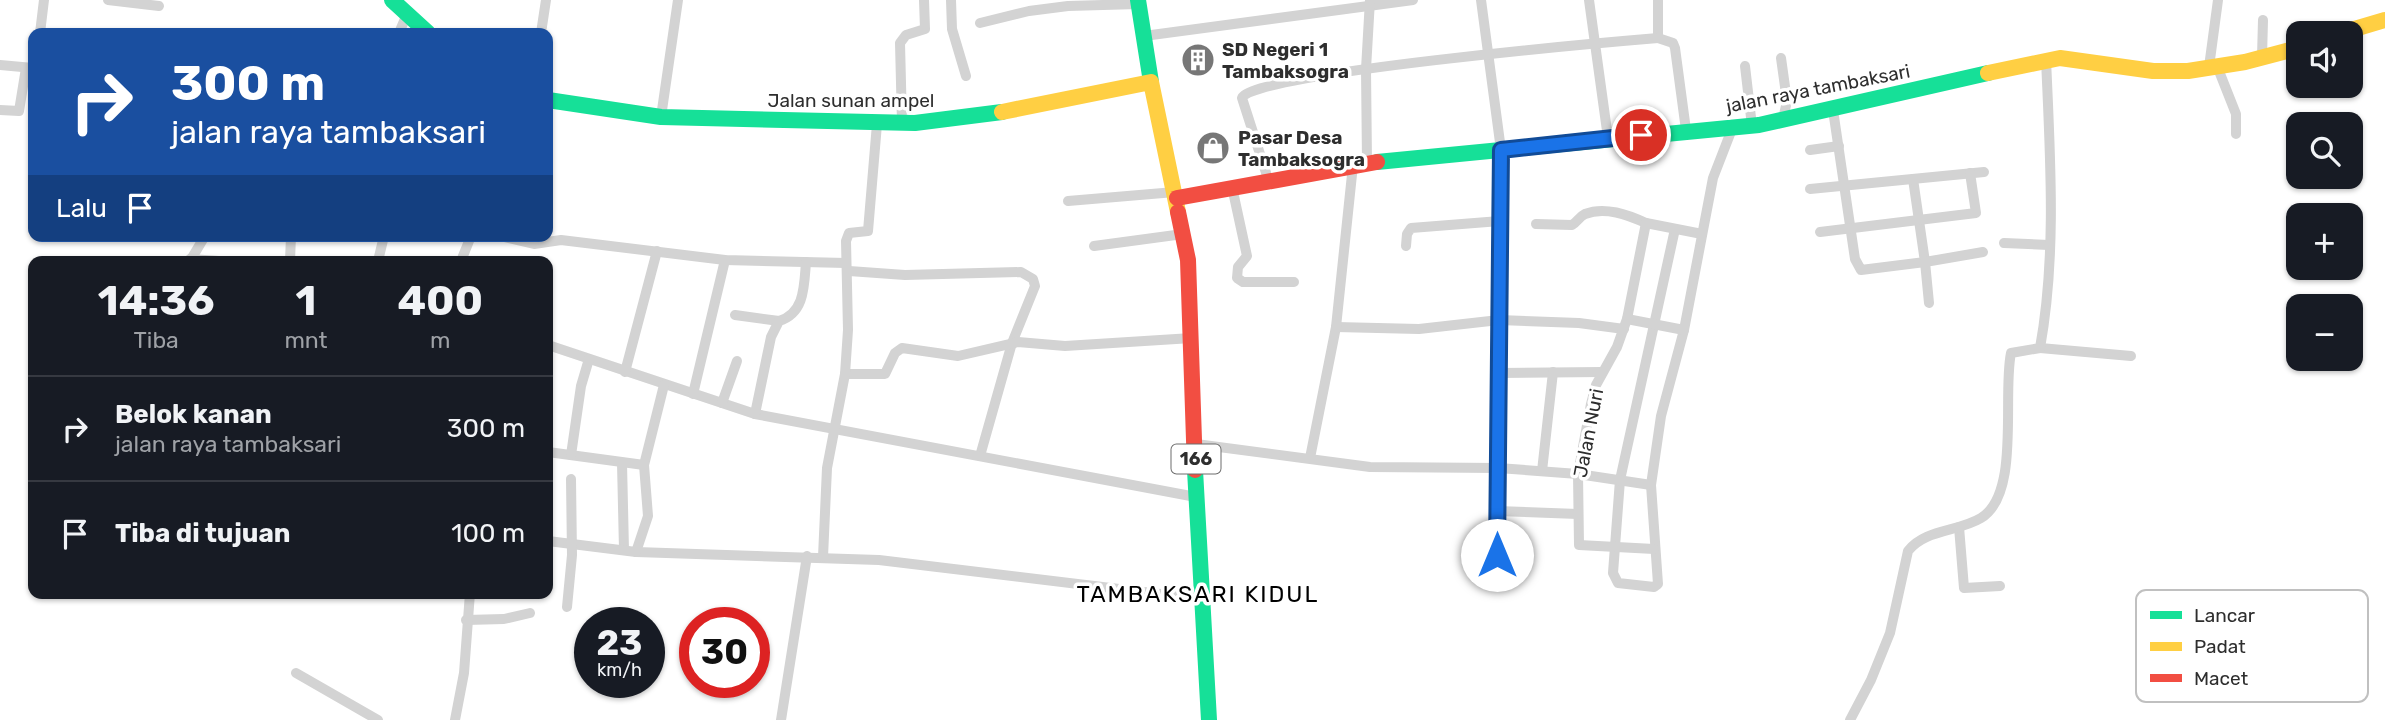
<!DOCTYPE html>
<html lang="id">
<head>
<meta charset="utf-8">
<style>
	:root { --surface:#171b24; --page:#242831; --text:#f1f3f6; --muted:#9ea1a6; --line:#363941 }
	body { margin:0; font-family:Rubik,sans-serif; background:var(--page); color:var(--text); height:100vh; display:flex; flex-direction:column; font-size:26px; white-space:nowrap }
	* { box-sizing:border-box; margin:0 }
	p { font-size:23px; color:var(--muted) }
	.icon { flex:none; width:38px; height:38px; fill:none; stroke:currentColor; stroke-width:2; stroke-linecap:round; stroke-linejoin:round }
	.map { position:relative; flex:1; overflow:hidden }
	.panel { position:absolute; left:28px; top:256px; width:525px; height:343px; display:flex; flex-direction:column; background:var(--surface); border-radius:14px; box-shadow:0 2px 5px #0004 }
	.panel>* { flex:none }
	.guide { position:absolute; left:28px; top:28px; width:525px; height:214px; border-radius:14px; box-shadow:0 2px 5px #0004; background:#1a4fa0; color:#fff; overflow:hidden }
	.tools { position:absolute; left:2286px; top:21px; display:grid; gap:14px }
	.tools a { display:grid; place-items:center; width:77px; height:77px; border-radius:14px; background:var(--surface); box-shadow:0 2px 5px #0004; font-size:35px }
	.speed { position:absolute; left:574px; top:607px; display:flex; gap:14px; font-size:35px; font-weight:700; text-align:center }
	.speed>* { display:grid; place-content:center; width:91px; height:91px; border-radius:50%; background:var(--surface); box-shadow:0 2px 5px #0004; line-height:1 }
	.speed small { font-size:18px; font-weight:400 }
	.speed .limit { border:10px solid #d22; background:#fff; color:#111 }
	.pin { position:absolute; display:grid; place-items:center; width:60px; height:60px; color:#fff; margin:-30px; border:4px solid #fff; border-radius:50%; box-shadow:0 2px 7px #0007 }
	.me { position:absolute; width:77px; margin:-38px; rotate:0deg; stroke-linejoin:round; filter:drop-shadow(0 0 5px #0008) }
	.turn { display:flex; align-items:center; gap:24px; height:147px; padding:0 28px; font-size:32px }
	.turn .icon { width:91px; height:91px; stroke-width:2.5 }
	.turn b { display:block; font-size:49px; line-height:60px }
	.then { display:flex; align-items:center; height:66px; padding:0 28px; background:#0003; gap:14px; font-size:26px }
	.eta { display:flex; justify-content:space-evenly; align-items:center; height:119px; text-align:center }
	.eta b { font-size:42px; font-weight:700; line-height:49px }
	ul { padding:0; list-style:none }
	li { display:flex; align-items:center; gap:21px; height:105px; padding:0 28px; border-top:2px solid var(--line) }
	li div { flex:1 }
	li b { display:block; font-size:26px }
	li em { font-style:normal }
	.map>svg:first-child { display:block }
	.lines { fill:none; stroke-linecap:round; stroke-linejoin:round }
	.street { stroke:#d3d3d3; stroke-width:10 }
	.fast { stroke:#16e098; stroke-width:16 }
	.slow { stroke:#ffcf43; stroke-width:16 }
	.jam { stroke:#f24e42; stroke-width:16 }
	.route-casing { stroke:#114b97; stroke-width:18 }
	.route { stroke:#1a73e8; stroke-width:12 }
	.labels { text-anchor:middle; stroke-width:7; stroke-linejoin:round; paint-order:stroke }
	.shield { fill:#fff; stroke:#6d6d6d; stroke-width:2 }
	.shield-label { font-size:18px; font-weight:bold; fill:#2e2e2e }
	.poi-label { font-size:19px; font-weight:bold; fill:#2e2e2e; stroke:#fff; text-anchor:start }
	.street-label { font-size:19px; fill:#2e2e2e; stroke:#fff }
	.quarter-label { font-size:23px; letter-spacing:2px; fill:#000; stroke:#fff }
	.key { fill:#fff; stroke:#c0c0c0; stroke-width:2 }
	.key-label { font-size:19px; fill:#2e2e2e }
</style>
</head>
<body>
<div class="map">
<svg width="2385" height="720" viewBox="0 0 2385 720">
	<rect width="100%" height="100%" fill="#fff"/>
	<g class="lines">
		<g class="street">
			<path d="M108,0l51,6"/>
			<path d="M951,0l1,29 14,47"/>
			<path d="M1481,0l20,150 -4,405"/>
			<path d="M1589,0l19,138"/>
			<path d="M1658,0v38l15,5 2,5 11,82"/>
			<path d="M980,23l49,-12 39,-5 70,-2"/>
			<path d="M40,33l4,-33"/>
			<path d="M399,33l8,-19"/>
			<path d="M541,33l5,-33"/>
			<path d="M1144,36l269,-36"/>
			<path d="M2262,57l1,-37"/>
			<path d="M1781,58l6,43 -4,18"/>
			<path d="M0,65l33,3"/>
			<path d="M1745,66l7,60"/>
			<path d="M2217,66l19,48v20"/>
			<path d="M2209,67l9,-67"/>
			<path d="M0,110l19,1 7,-43"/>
			<path d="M1833,110l22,149 6,11 64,-8 -12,-83"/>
			<path d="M661,117l17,-117"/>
			<path d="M902,123l-2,-80 6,-8 19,-6 -1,-29"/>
			<path d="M1810,150l29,-4"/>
			<path d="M1367,163l-1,-94 4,-69"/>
			<path d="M1268,179l-26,-81c10,-25 368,-56 416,-60"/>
			<path d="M1232,187l15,69 -9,11 -1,11 6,4h51"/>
			<path d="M1810,189l174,-17"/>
			<path d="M1068,201l107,-9"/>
			<path d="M1536,224l36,1c5,-3 7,-8 13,-11 20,-8 43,1 61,9"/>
			<path d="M1675,229l-55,251 -7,93 5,10 36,4 4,-3 -7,-99 10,-69 23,-86 29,-152 19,-49"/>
			<path d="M1820,232l156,-19 -6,-40"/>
			<path d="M500,236l34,8 27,-4 164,20 121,3"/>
			<path d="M2004,243l45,2"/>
			<path d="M1094,246l89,-12"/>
			<path d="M1406,246l1,-12 4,-6 89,-7"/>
			<path d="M190,259l29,2"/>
			<path d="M190,261l15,-25"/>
			<path d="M290,261l1,-25"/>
			<path d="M378,261l6,-25"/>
			<path d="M461,261l10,-25"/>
			<path d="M849,271l56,4 116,-3 12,7 2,7 -23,57 -32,113"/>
			<path d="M1929,303l-4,-41 58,-10"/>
			<path d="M735,315l44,6"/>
			<path d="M1627,319l57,11"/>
			<path d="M1336,327l83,2 80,-9 80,3 45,6"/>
			<path d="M548,345l207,69 441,83"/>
			<path d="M2040,348l91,8"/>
			<path d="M625,372l32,-121"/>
			<path d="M1498,373l104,-1"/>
			<path d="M845,374h40l10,-21 7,-5 56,8 60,-14 47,4 127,-8"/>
			<path d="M693,394l32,-134"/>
			<path d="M722,403l15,-42"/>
			<path d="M755,414l16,-77 8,-16c26,-8 25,-35 27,-59"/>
			<path d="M1196,444l174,23 128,1 80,6 73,11"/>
			<path d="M548,452l96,13"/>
			<path d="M571,455l10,-69 8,-27"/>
			<path d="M1310,458l26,-131 17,-162"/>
			<path d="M622,463l2,87"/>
			<path d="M1542,471l11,-99"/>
			<path d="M1497,511l81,3"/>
			<path d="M1959,527l5,61 36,-2"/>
			<path d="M548,541l88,11 243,8 323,39"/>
			<path d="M1654,549l-75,-4 -1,-71 13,-70 5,-19 21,-38 10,-28 19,-96 56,11"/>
			<path d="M636,552l12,-36 -4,-51 20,-80"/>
			<path d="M823,557l4,-89 18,-94 3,-44 -2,-89 3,-8 19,-2 9,-107"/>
			<path d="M567,607l5,-52 -1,-76"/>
			<path d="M466,620l38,-1 26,-6"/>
			<path d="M296,673l82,47"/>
			<path d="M455,720l9,-47 6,-80"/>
			<path d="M781,720l26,-164"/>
			<path d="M1850,720l21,-40 19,-47 18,-82c17,-22 50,-19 73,-33 40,-24 21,-123 30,-165l29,-5c17,-94 10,-194 6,-289"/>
		</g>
		<g class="fast">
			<path d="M392,0l36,33"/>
			<path d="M1138,0l13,82"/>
			<path d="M548,100l113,17 254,6 87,-11"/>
			<path d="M1377,162l382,-37 229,-52"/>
			<path d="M1195,470l14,250"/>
		</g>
		<g class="slow">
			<path d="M2341,33l44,-13"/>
			<path d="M1988,73l72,-15 93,13h35l57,-9 53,-14"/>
			<path d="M1002,112l149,-30 27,130"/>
		</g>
		<g class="jam">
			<path d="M1177,198l200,-36"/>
			<path d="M1178,212l10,48 7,210"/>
		</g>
	</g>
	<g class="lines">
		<defs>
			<path id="route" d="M1497,555l4,-405 140,-15"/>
		</defs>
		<use href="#route" class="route-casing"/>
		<use href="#route" class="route"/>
	</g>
	<defs>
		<symbol id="building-disc" viewBox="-11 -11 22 22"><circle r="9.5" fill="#777" stroke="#fff"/><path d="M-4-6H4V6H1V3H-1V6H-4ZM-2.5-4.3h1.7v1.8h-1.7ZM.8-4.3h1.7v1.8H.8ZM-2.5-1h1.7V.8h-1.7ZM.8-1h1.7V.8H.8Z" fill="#fff"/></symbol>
		<symbol id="shop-disc" viewBox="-11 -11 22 22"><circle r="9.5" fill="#777" stroke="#fff"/><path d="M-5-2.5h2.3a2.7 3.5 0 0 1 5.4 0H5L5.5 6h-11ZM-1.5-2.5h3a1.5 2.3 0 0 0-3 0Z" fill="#fff"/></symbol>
	</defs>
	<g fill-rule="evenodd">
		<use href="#building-disc" x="1179" y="41" width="38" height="38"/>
		<use href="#shop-disc" x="1194" y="129" width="38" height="38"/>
	</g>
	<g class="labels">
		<rect class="shield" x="1171.5" y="444.5" width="49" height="29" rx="5"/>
		<g class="shield-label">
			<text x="1196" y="465">166</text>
		</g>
		<g class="poi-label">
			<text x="1222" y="56">SD Negeri 1<tspan x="1222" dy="22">Tambaksogra</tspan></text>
			<text x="1238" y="144">Pasar Desa<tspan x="1238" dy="22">Tambaksogra</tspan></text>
		</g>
		<g class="street-label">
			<text transform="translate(1818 88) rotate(-11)" y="7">jalan raya tambaksari</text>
			<text x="851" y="107">Jalan sunan ampel</text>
			<text transform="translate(1588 433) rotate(-79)" y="7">Jalan Nuri</text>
		</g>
		<g class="quarter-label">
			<text x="1198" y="602">TAMBAKSARI KIDUL</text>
		</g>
	</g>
	<rect x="2136" y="590" width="232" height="112" rx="10" class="key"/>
	<rect x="2150" y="611" width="32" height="8" fill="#16e098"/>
	<rect x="2150" y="642" width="32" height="9" fill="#ffcf43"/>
	<rect x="2150" y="674" width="32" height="8" fill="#f24e42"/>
	<g class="key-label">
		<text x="2194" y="622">Lancar</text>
		<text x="2194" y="653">Padat</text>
		<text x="2194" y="685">Macet</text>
	</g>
</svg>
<div class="tools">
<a><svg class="icon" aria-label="sound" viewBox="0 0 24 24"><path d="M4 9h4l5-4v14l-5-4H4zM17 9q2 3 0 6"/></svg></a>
<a><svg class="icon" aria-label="search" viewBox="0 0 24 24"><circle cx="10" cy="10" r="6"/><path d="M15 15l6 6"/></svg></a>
<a>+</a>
<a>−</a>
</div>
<div class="speed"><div>23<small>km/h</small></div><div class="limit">30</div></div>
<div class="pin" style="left:1641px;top:135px;background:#d93025"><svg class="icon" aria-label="arrive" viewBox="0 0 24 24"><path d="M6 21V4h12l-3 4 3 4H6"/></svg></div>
<svg class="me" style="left:1497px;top:555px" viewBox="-20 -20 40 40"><circle r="19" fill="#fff"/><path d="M0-13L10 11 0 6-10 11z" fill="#1a73e8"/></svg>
<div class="guide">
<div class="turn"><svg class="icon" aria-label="right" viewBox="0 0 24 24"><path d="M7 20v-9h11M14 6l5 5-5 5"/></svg><div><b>300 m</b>jalan raya tambaksari</div></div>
<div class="then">Lalu<svg class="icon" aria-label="arrive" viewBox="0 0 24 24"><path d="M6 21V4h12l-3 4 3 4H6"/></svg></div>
</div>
<section class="panel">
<div class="eta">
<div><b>14:36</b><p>Tiba</p></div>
<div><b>1</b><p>mnt</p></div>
<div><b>400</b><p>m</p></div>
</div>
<ul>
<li><svg class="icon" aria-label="right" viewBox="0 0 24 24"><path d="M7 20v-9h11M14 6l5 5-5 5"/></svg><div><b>Belok kanan</b><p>jalan raya tambaksari</p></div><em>300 m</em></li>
<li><svg class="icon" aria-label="arrive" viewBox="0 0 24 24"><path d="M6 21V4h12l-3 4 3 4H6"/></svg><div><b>Tiba di tujuan</b></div><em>100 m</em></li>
</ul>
</section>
</div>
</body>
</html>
